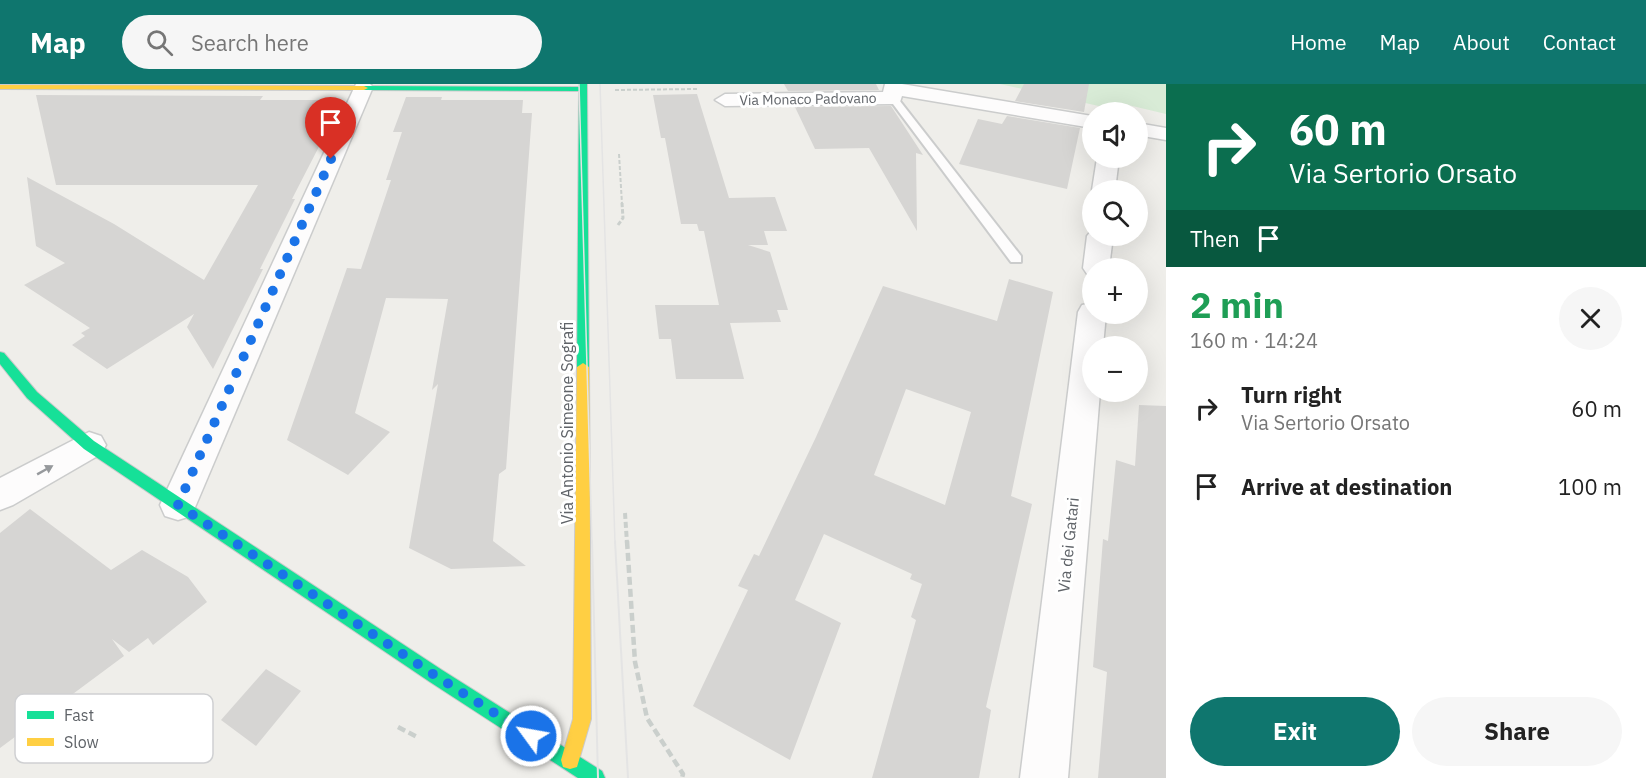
<!DOCTYPE html>
<html lang="en">
<head>
<meta charset="utf-8">
<style>
	:root { --surface:#fff; --page:#f6f6f6; --text:#222; --muted:#767676; --accent:#0f766e }
	body { margin:0; font-family:"IBM Plex Sans",sans-serif; background:var(--page); color:var(--text); height:100vh; display:flex; flex-direction:column; font-size:22px; white-space:nowrap }
	* { box-sizing:border-box; margin:0 }
	p { font-size:20px; color:var(--muted) }
	.icon { flex:none; width:33px; height:33px; fill:none; stroke:currentColor; stroke-width:2; stroke-linecap:round; stroke-linejoin:round }
	.map { position:relative; flex:1; overflow:hidden }
	.side { display:flex; flex-direction:column; background:var(--surface); width:480px }
	.side>* { flex:none }
	.guide { background:#0b6e4f; color:#fff; overflow:hidden }
	.fabs { position:absolute; left:1082px; top:18px; display:grid; gap:12px }
	.fabs a { display:grid; place-items:center; width:66px; height:66px; border-radius:50%; background:var(--surface); box-shadow:0 6px 24px #0002; font-size:30px }
	.pin { position:absolute; display:grid; place-items:center; width:51px; height:51px; color:#fff; margin:-62px -26px; border-radius:50% 50% 50% 0; rotate:-45deg; box-shadow:0 0 6px #0007 }
	.pin .icon { rotate:45deg }
	.me { position:absolute; width:66px; margin:-33px; rotate:302deg; stroke-linejoin:round; filter:drop-shadow(0 0 4px #0008) }
	.turn { display:flex; align-items:center; gap:21px; height:126px; padding:0 24px; font-size:27px }
	.turn .icon { width:78px; height:78px; stroke-width:2.5 }
	.turn b { display:block; font-size:42px; line-height:51px }
	.then { display:flex; align-items:center; height:57px; padding:0 24px; background:#0003; gap:12px; font-size:22px }
	.round { display:grid; place-items:center; flex:none; width:63px; height:63px; border-radius:32px; background:var(--page) }
	.overview { display:flex; align-items:center; justify-content:space-between; height:102px; padding:0 24px }
	h1 { font-size:36px; font-weight:700; line-height:45px; color:#1e9e55 }
	.cta { display:flex; gap:12px; margin-top:auto; padding:12px 24px }
	.cta a { flex:1; height:69px; border-radius:36px; background:var(--accent); color:#fff; font-size:24px; font-weight:700; line-height:69px; text-align:center }
	.cta a+a { background:var(--page); color:var(--text) }
	ul { padding:0; list-style:none }
	li { display:flex; align-items:center; gap:18px; height:78px; padding:0 24px }
	li div { flex:1 }
	li b { display:block; font-size:22px }
	li em { font-style:normal }
	header { display:flex; align-items:center; gap:36px; box-sizing:border-box; height:84px; padding:0 30px; background:var(--accent); color:#fff }
	header strong { font-size:28px }
	nav { display:flex; gap:33px; margin-inline-start:auto; font-size:21px }
	.search { width:420px; height:54px; background:var(--page); display:flex; align-items:center; gap:15px; box-sizing:border-box; padding:0 21px; border-radius:33px; color:var(--muted); font-size:22px }
	main { display:flex; flex:1; min-height:0 }
	.map>svg:first-child { display:block }
	.green { fill:#d8ebd6 }
	.building { fill:#d6d5d3; fill-rule:evenodd }
	.lines { fill:none; stroke-linecap:round; stroke-linejoin:round }
	.lane-casing { stroke:#cbcccc; stroke-width:4 }
	.street-casing { stroke:#cbcccc; stroke-width:3 }
	.fast-casing { stroke:#cacacb; stroke-width:2 }
	.slow-casing { stroke:#cacacb; stroke-width:2 }
	.path-far3 { stroke:#cacfcc; stroke-width:2; stroke-dasharray:4 2; stroke-linecap:butt }
	.path-far2 { stroke:#cacfcc; stroke-width:3; stroke-dasharray:4.5 2; stroke-linecap:butt }
	.path-far1 { stroke:#cacfcc; stroke-width:4; stroke-dasharray:6 3; stroke-linecap:butt }
	.path { stroke:#cacfcc; stroke-width:4.5; stroke-dasharray:8 4; stroke-linecap:butt }
	.lane { fill:#fdfcfc; fill-rule:evenodd }
	.street { fill:#fdfcfc; fill-rule:evenodd }
	.fast { fill:#16e098; fill-rule:evenodd }
	.slow { fill:#ffcf43; fill-rule:evenodd }
	.tram-far1 { stroke:#e4e4e4; stroke-width:1.5 }
	.tram { stroke:#e4e4e4; stroke-width:2 }
	.oneway { fill:#96999c }
	.route { stroke:#1a73e8; stroke-width:10; stroke-dasharray:0 18 }
	.labels { text-anchor:middle; stroke-width:6; stroke-linejoin:round; paint-order:stroke }
	.far-street-label { font-size:14px; fill:#5f6368; stroke:#fff }
	.street-label { font-size:16px; fill:#5f6368; stroke:#fff }
	.key { fill:#fff; stroke:#cfd0d2; stroke-width:1.5 }
	.key-label { font-size:16px; fill:#5f6368 }
</style>
</head>
<body>
<header>
<strong>Map</strong>
<div class="search"><svg class="icon" aria-label="search" viewBox="0 0 24 24"><circle cx="10" cy="10" r="6"/><path d="M15 15l6 6"/></svg>Search here</div>
<nav><a>Home</a><a>Map</a><a>About</a><a>Contact</a></nav>
</header>
<main>
<div class="map">
<svg width="1166" height="694" viewBox="0 0 1166 694">
	<rect width="100%" height="100%" fill="#efeeea"/>
	<path class="green" d="M1000,0h166v30l-42,-10 -3,7z"/>
	<g class="building">
		<path d="M784,0h92l3,6 -91,1z"/>
		<path d="M1024,0h65l-5,28 -69,-11z"/>
		<path d="M697,10l32,104 46,-1 12,34h-23l4,14h-20l22,7 18,58h-11l4,12 -51,1 14,56h-68l-5,-40h-12l-4,-34h64l-15,-74h-5l-2,-7h-16l-16,-86h-4l-8,-43z"/>
		<path d="M36,11l227,1 -3,4h83l-51,99h3l-35,70h3l-50,100 -26,-42 7,-13 -87,55 -35,-24 13,-9 -4,-3 9,-5 -66,-43 41,-22 -29,-17 -9,-69 87,47 90,56 54,-95h-202z"/>
		<path d="M406,13h36l-1,3h82l-1,13h10l-26,356 -7,5 -6,67 33,25 -75,3 -42,-21 29,-164 -6,6 16,-91 -62,-1 -31,115 35,19 -42,43 -61,-35 60,-172 14,1 30,-89h-5l16,-48h-9z"/>
		<path d="M891,22l32,49 -7,-2 1,78 -48,-83 -54,1 -20,-42z"/>
		<path d="M1007,32l73,12 -13,61 -108,-25 19,-45 24,5z"/>
		<path d="M1009,195l44,13 -42,204 21,8 -46,203 5,3 -12,68h-107l44,-158 -5,-3 11,-33 -12,-5 2,-5 -88,-40 -29,66 46,23 -51,137 -97,-54 55,-116 -10,-4 16,-32 5,2 57,-119 67,-151 114,35zM906,305l65,23 -26,93 -71,-30z"/>
		<path d="M1139,321l27,1v372h-68l9,-106 -14,-5 10,-128 5,2 8,-81 19,6z"/>
		<path d="M30,425l81,61 31,-20 46,27 19,25 -54,43 -5,-7 -19,14 -17,-13 12,17 -124,92v-215z"/>
		<path d="M266,585l35,22 -45,55 -35,-26z"/>
	</g>
	<g class="lines">
		<defs>
			<path id="lane" d="M890,12h6l125,160v6h-10l-121,-162z"/>
			<g id="street">
				<path d="M356,0h14l3,3 -177,418 -5,11 -13,4 -13,-4 -5,-11z"/>
				<path d="M885,0h17l190,32v12l-190,-32 -2,6 -7,2 -168,2 -10,-6 10,-6 158,-2z"/>
				<path d="M1137,39l29,5v12l-29,-5z"/>
				<path d="M1097,74h22l-4,32h-23z"/>
				<path d="M1092,146v6h21l-4,32h-17v7l-5,-1 -4,-6 4,-32z"/>
				<path d="M1092,219v11h14l-3,32h-11v46h8l-32,386h-48l58,-466 4,-7z"/>
				<path d="M89,348l12,4 5,9 -5,9 -88,51 -13,5v-32z"/>
			</g>
			<g id="fast">
				<path d="M579,0h8l2,283 -6,4 -6,-4 2,-276 -215,-1 -4,-2 4,-2 215,1z"/>
				<path d="M0,268l4,1 33,39 57,49 348,229 160,101 3,7h-27l-148,-96 -346,-233 -57,-51 -27,-34z"/>
			</g>
			<g id="slow">
				<path d="M0,1l364,1 4,2 -4,2 -364,-1z"/>
				<path d="M583,279l6,4 2,352 -14,48 -7,2 -7,-2 -2,-7 12,-41 4,-352z"/>
			</g>
		</defs>
		<use href="#lane" class="lane-casing"/>
		<use href="#street" class="street-casing"/>
		<use href="#fast" class="fast-casing"/>
		<use href="#slow" class="slow-casing"/>
		<g class="path-far3">
			<path d="M615,6l82,-1"/>
			<path d="M619,70l3,50"/>
		</g>
		<path class="path-far2" d="M618,141l5,-7 -1,-15"/>
		<path class="path-far1" d="M625,429l2,30"/>
		<g class="path">
			<path d="M627,457l8,121 12,56 36,56 -1,4"/>
			<path d="M398,643l21,11"/>
		</g>
		<use href="#lane" class="lane"/>
		<use href="#street" class="street"/>
		<use href="#fast" class="fast"/>
		<use href="#slow" class="slow"/>
		<g class="tram-far1">
			<path d="M579,0l13,459"/>
			<path d="M600,0l15,459"/>
		</g>
		<g class="tram">
			<path d="M592,457l6,237"/>
			<path d="M615,457l13,237"/>
		</g>
	</g>
	<defs><path id="oneway-solid" d="M-6-.8H1V-3.2L6.5 0L1 3.2V.8H-6Z" transform="scale(1.5)"/></defs>
	<use class="oneway" href="#oneway-solid" transform="translate(45 386) rotate(-29)"/>
	<g class="lines">
		<path class="route" d="M331,75l-153,346 258,171 95,60"/>
	</g>
	<g class="labels">
		<g class="far-street-label">
			<text transform="translate(808 15) rotate(-1)" y="5">Via Monaco Padovano</text>
		</g>
		<g class="street-label">
			<text transform="translate(567 339) rotate(-90)" y="6">Via Antonio Simeone Sografi</text>
			<text transform="translate(1068 461) rotate(-84)" y="6">Via dei Gatari</text>
		</g>
	</g>
	<rect x="15" y="610" width="198" height="69" rx="9" class="key"/>
	<rect x="27" y="627" width="27" height="8" fill="#16e098"/>
	<rect x="27" y="654" width="27" height="8" fill="#ffcf43"/>
	<g class="key-label">
		<text x="64" y="637">Fast</text>
		<text x="64" y="664">Slow</text>
	</g>
</svg>
<div class="fabs">
<a><svg class="icon" aria-label="sound" viewBox="0 0 24 24"><path d="M4 9h4l5-4v14l-5-4H4zM17 9q2 3 0 6"/></svg></a>
<a><svg class="icon" aria-label="search" viewBox="0 0 24 24"><circle cx="10" cy="10" r="6"/><path d="M15 15l6 6"/></svg></a>
<a>+</a>
<a>−</a>
</div>
<div class="pin" style="left:331px;top:75px;background:#d93025"><svg class="icon" aria-label="arrive" viewBox="0 0 24 24"><path d="M6 21V4h12l-3 4 3 4H6"/></svg></div>
<svg class="me" style="left:531px;top:652px" viewBox="-20 -20 40 40"><circle r="17" fill="#1a73e8" stroke="#fff" stroke-width="3"/><path d="M0-11L8 9 0 5-8 9z" fill="#fff"/></svg>
</div>
<section class="side">
<div class="guide">
<div class="turn"><svg class="icon" aria-label="right" viewBox="0 0 24 24"><path d="M7 20v-9h11M14 6l5 5-5 5"/></svg><div><b>60 m</b>Via Sertorio Orsato</div></div>
<div class="then">Then<svg class="icon" aria-label="arrive" viewBox="0 0 24 24"><path d="M6 21V4h12l-3 4 3 4H6"/></svg></div>
</div>
<div class="overview"><div><h1>2 min</h1><p>160 m · 14:24</p></div><a class="round"><svg class="icon" aria-label="close" viewBox="0 0 24 24"><path d="M6 6l12 12M18 6L6 18"/></svg></a></div>
<ul>
<li><svg class="icon" aria-label="right" viewBox="0 0 24 24"><path d="M7 20v-9h11M14 6l5 5-5 5"/></svg><div><b>Turn right</b><p>Via Sertorio Orsato</p></div><em>60 m</em></li>
<li><svg class="icon" aria-label="arrive" viewBox="0 0 24 24"><path d="M6 21V4h12l-3 4 3 4H6"/></svg><div><b>Arrive at destination</b></div><em>100 m</em></li>
</ul>
<div class="cta"><a>Exit</a><a>Share</a></div>
</section>
</main>
</body>
</html>
